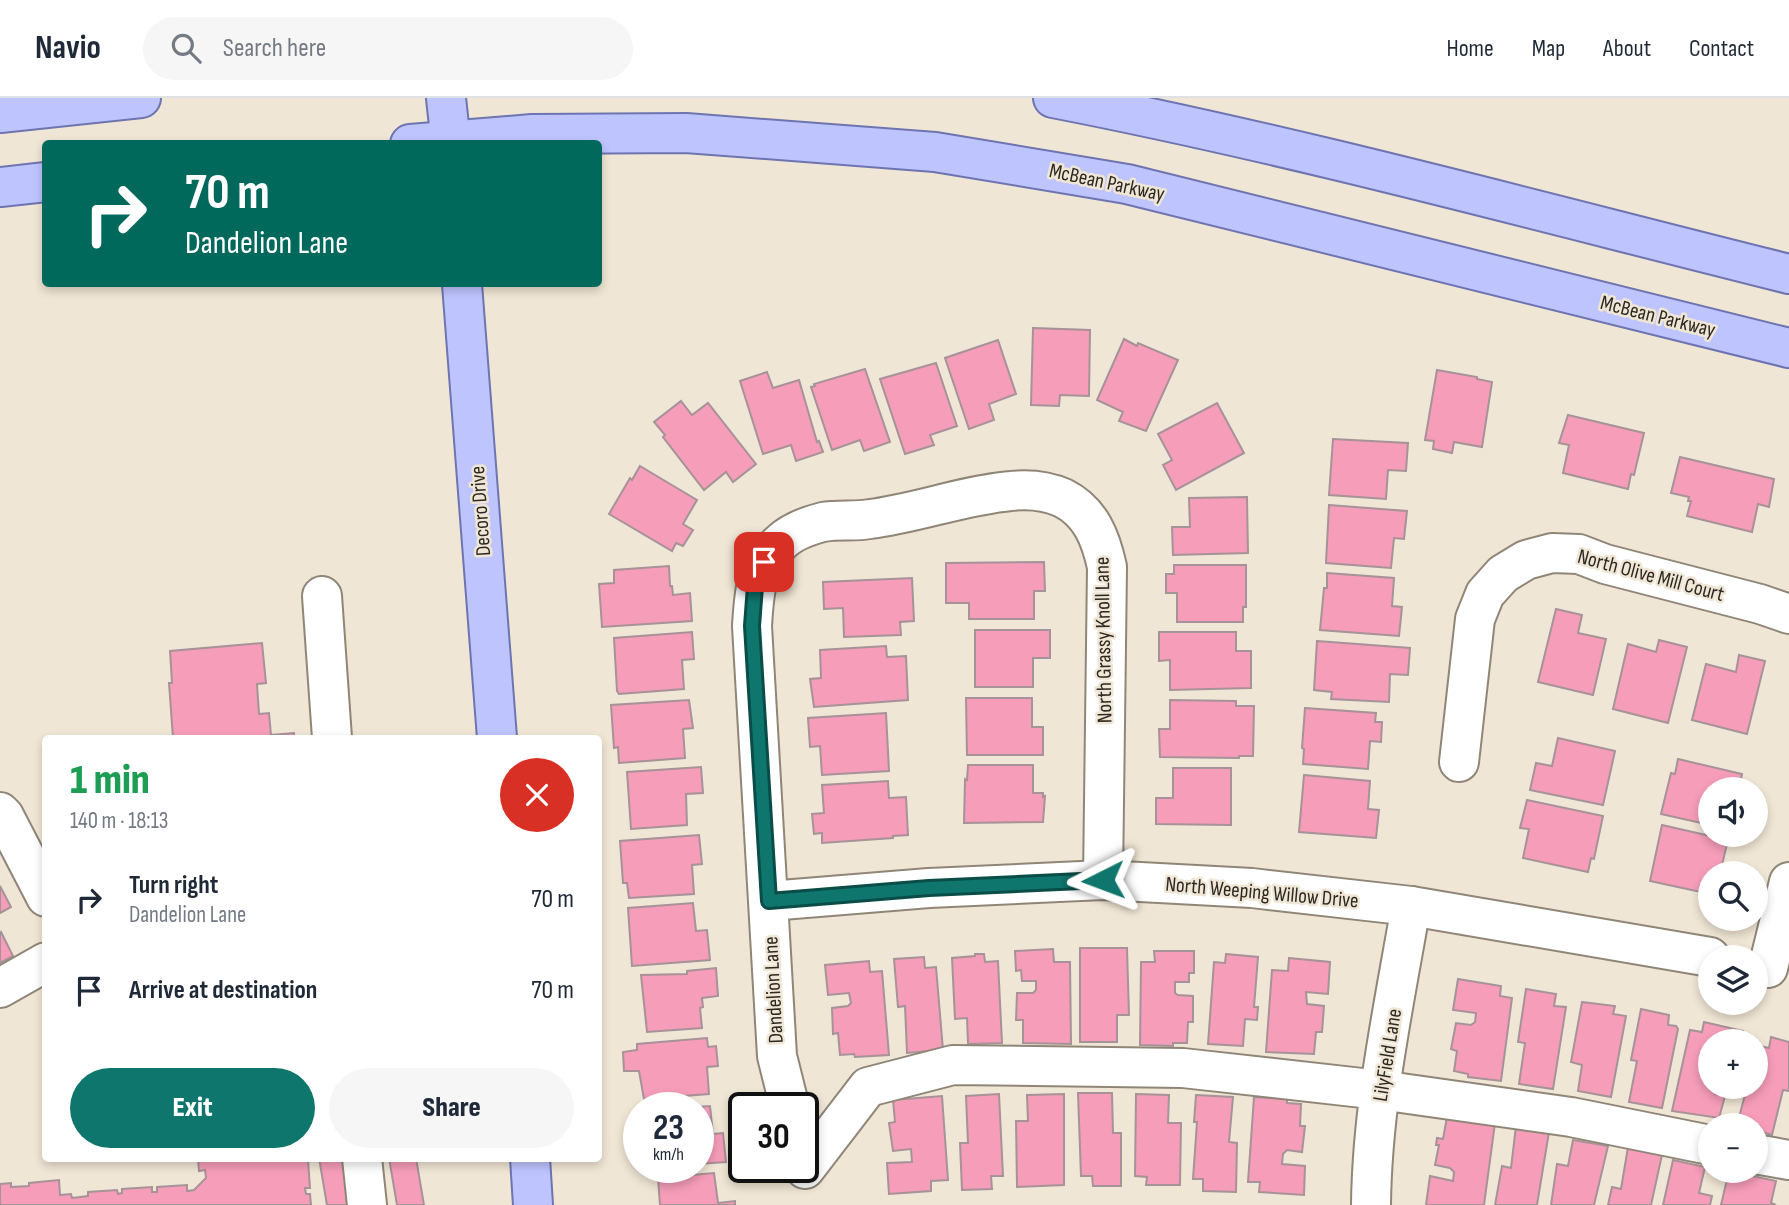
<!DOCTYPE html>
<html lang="en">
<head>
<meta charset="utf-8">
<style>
	:root { --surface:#fff; --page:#f6f6f7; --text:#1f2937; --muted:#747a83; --line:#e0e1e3; --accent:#0f766e }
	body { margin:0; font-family:"Sofia Sans Condensed",sans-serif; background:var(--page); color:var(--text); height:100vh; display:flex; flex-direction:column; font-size:26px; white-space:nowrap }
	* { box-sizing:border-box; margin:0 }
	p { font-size:23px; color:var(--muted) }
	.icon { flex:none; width:38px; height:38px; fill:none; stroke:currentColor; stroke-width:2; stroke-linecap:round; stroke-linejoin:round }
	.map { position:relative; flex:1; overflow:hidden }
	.panel { position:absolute; left:42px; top:637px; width:560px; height:427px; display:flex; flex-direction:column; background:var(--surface); border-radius:7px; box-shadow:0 4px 10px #0003 }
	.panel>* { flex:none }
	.guide { position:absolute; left:42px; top:42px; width:560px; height:147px; border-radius:7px; box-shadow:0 4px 10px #0003; background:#00695c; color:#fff; overflow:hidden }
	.buttons { position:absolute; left:1698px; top:679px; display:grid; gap:14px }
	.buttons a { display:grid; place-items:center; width:70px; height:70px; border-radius:50%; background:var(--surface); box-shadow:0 4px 10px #0003; font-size:35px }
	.speed { position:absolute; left:623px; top:994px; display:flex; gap:14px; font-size:35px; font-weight:700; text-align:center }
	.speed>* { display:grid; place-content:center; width:91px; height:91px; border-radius:50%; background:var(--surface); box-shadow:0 4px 10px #0003; line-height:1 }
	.speed small { font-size:18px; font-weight:400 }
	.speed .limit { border:4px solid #111; border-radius:10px; background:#fff; color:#111 }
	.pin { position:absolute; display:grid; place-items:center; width:60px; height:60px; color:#fff; margin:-30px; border-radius:14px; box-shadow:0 4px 10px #0006 }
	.me { position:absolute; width:77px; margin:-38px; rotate:267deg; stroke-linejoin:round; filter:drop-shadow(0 0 5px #0008) }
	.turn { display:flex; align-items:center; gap:24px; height:147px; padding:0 28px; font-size:32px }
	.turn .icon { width:91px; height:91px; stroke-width:2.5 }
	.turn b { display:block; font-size:49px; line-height:60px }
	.round { display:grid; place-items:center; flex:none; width:74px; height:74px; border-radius:37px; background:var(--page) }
	.summary { display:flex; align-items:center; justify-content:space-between; height:119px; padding:0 28px }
	h1 { font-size:42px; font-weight:800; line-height:52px; color:#1e9e55 }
	.button { display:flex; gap:14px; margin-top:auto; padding:14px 28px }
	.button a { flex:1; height:80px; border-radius:42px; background:var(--accent); color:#fff; font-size:28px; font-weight:800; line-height:80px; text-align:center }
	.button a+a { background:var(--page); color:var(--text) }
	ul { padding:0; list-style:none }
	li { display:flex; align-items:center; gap:21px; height:91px; padding:0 28px }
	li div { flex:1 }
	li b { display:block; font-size:26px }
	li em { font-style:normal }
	header { display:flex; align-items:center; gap:42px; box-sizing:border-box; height:98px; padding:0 35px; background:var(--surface); border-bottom:2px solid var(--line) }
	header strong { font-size:33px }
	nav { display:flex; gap:38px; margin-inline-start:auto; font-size:24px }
	.search { width:490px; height:63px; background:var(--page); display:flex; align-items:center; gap:18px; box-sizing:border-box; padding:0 24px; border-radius:38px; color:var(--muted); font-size:26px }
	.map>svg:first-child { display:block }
	.building { fill:#f69db9; stroke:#a69298; stroke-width:2 }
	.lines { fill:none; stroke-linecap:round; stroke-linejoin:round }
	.minor-casing { stroke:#8f8677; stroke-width:42 }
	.major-casing { stroke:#6e74b0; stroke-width:42 }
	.minor { stroke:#fff; stroke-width:38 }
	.major { stroke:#bec4fe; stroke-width:38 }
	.route-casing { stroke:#0a4d48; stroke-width:18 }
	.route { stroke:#0f766e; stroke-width:12 }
	.labels { text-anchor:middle; stroke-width:5; stroke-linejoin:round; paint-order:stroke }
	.street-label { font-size:21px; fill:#2c2822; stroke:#f0e6d5 }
</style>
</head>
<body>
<header>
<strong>Navio</strong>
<div class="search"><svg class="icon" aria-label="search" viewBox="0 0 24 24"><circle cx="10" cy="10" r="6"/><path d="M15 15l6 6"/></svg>Search here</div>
<nav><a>Home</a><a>Map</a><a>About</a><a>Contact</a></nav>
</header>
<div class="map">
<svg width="1789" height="1107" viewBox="0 0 1789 1107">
	<rect width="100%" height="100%" fill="#f0e6d5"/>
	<g class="building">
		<path d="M1033,230l57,2 -1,66 -29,-1 -1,11 -28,-1z"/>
		<path d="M1124,241l13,7 1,-3 40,17 -32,71 -27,-10 4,-9 -26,-12z"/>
		<path d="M998,242l18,54 -27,10 5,16 -25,9 -24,-71z"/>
		<path d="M936,265l21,63 -27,9 4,10 -29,9 -25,-75z"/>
		<path d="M865,271l25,73 -26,9 -4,-11 -28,10 -21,-63 4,-1 -1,-2z"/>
		<path d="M1437,272l40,7v2l15,3 -10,65 -28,-5 -2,11 -19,-4 1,-8 -9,-1z"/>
		<path d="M767,274l6,16 26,-8 18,62 2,-1 4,11 -27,9 -5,-16 -28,9 -23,-73z"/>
		<path d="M681,303l11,14 16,-12 48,61 -23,18 -7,-10 -22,18 -41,-53 2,-2 -11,-13z"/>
		<path d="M1217,305l27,50 -68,37 -13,-25 9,-5 -14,-26z"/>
		<path d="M1568,317l76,18 -10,42 -3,-1 -3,15 -65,-16 6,-28 -10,-2z"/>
		<path d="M1333,341l75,4 -2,28 -18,-1 -2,29 -57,-4z"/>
		<path d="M1680,359l94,22 -5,28 -11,-3 -6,28 -65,-16 4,-15h-3l1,-4 -18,-4z"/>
		<path d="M640,368l57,34 -14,24 10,6 -10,16 -7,-3 -4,8 -63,-37 21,-36 2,2z"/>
		<path d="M1247,399l1,56 -75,2 -1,-28h18l-1,-29z"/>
		<path d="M1329,407l78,6 -3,28 -10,-1 -3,30 -65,-5z"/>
		<path d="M1044,464l1,29h-11v28h-65v-16h-23v-40z"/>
		<path d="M1174,467h72v42h-3v15h-66v-29h-11v-19h8z"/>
		<path d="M669,468l1,20h2l1,9 17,-2 2,28 -90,6 -3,-43 15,-1v-13z"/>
		<path d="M1327,475l67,5 -2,28 10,1 -3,29 -79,-6 4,-42h3z"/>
		<path d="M912,480l2,43 -14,1 1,13 -57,2 -1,-29 -19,1 -1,-27z"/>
		<path d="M1556,511l26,6 -4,18 28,6 -13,56 -55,-13z"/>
		<path d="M975,532h75v28h-17v29h-58z"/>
		<path d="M692,534l2,27 -12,1 2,29 -65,5 -2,-3 -3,-53z"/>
		<path d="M1159,534h77v19h15v37l-81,2v-30l-11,1z"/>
		<path d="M1659,542l28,7 -19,76 -55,-14 15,-65 28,8z"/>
		<path d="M1317,543l93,7 -2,27 -18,-1 -1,28 -58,-3 1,-7 -18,-2z"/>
		<path d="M262,545l4,40 -9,1 2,30 10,-1 2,22 23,-2v5h-121l-4,-55h3l-2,-32z"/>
		<path d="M886,548l1,11 19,-1 2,44 -94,7 -4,-28 11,-1 -1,-28z"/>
		<path d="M1739,557l26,6 -18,73 -55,-14 14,-56 30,8z"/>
		<path d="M966,600h66v29h11v28h-76z"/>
		<path d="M689,602l4,28 -10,1 2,29 -66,5 -1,-16 -4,1 -3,-43z"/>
		<path d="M1170,602l66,1v5h18l-1,50h-14v2l-79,-1 -1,-28h11z"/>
		<path d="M1305,610l71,5 -1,9h7l-1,20 -11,-1 -2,28 -65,-5 1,-15 -2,-1z"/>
		<path d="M886,615l3,58 -67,4 -2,-29 -10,1 -2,-29z"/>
		<path d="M1558,640l57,13 -12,54 -73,-15 6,-27 16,3z"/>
		<path d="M1678,661l64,15 -3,15h-29v36l-49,-11 10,-41 4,1z"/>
		<path d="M968,667h65v28h10v4l2,-1 -2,26 -79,1 1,-44 2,1z"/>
		<path d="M701,669l2,26 -17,1 1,31 -56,4 -4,-57z"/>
		<path d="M1173,670h58v57l-75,-1v-26h17z"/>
		<path d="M1304,677l66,6 -2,28 11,1 -3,28 -77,-6z"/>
		<path d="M888,683l1,17 17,-1 2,38 -15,1v2l-71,5v-10l-8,1 -2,-20 12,-1 -2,-28z"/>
		<path d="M1527,702l76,16 -9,43 -3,-1 -3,14 -65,-14 6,-29 -9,-1z"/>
		<path d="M1662,727l66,15 -7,29 10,2v2h-21v21l-60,-13z"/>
		<path d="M699,737l3,29 -10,1 2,29 -65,4 -2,-15h-4l-3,-42z"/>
		<path d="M0,788l11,21 -11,6z"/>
		<path d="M693,805l3,28 11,-1 3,30 -78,6 -4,-58z"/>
		<path d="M1,834l12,24 -13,7v-30z"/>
		<path d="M1080,850h47l2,67h-12v27h-37z"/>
		<path d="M1053,851l1,13h16l1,82 -48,-1v-23h-7l1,-27h16l3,-3v-9h-14l-1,-11 -5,1 -1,-20z"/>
		<path d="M1154,853h40v22h-5v9h-14v11l3,2 15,1v26h-5l-1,21h-14v3l-33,-1 1,-83h14z"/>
		<path d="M975,856h9l1,8 13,-1 4,82 -34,1 -1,-26 -12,1 -3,-61 23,-2z"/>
		<path d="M1226,856l32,3 -4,50h4l-1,13 -12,-1 -2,27 -35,-2 6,-82 11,1z"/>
		<path d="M924,859l1,11 11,-1 7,83 -36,3 -2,-47 -7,1 -4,-48z"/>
		<path d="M1289,860l41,4 -2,32 -22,-2 1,12 17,2 -2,26h-6l-2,22 -48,-2 6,-82 16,1z"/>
		<path d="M869,863l1,11 12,-1 7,84 -34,2 -1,-3 -14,1 -2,-22 -5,1 -1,-26 16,-2 3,-3 -2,-10 -21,2 -3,-30z"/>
		<path d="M716,870l2,28 -16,2 1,9 -3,1 2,20 -55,4 -6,-57 46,-1v-3z"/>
		<path d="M1458,881l43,7 -1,10 12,2 -11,83 -33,-4v-3l-14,-3 3,-20 -6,-2 5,-26 15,2 4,-3 1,-9 -23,-3z"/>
		<path d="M1526,891l30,5 -2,12 12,1 -13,82 -34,-5 6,-41 -7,-1z"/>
		<path d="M1582,904l33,4 -2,8 13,2 -15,81 -33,-6 4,-26 -11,-3z"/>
		<path d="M1641,911l28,6 -1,10 8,1 2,3 -16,79 -33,-6 8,-41 -6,-1z"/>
		<path d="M1704,924l39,9 -2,10h-31v46h24l-2,7 -16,-3 -1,3 10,2 -6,22 -47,-7 18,-81 12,2z"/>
		<path d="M1771,939l18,5v49l-6,-1 -11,45 -17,-5v-5h-18l10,-38h8l1,-42 13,3z"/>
		<path d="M707,940l1,9 8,-1 2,20 -11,1 2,27 -65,5 -5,-28h-15l-1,-19 14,-2v-6z"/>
		<path d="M1078,995h34l1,40h8v53h-28l-1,-10h-11z"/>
		<path d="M999,996l4,82h-12l1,13 -30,1 -2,-47h8l-2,-47z"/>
		<path d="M1064,996v91l-47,2 -1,-66h12l-1,-26z"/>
		<path d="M1136,996l33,1 -1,28h13l-1,62h-34l1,-8 -12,-1z"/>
		<path d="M1196,997l37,2 -4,45 8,1 -1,49 -33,-1v-12h-10l4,-57h-3z"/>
		<path d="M942,998l6,84 -17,1v10l-42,3 -2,-31 25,-1 -1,-13 -18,2 -4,-28 6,-1 -2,-22z"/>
		<path d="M1254,999l33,2v4l14,1 -1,22h5l-3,26 -15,-2 -4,4 -1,10 23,2 -1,29 -45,-3 1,-10h-12z"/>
		<path d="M710,1008l3,28 10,-1 3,29 -28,2v-56h-14z"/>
		<path d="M1447,1019l48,6 -11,82h-58l4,-29 23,5 1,-9 -4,-4 -15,-3 4,-20h-3l1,-7 6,1z"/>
		<path d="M1516,1028l33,6 -12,73h-42l7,-39 9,2z"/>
		<path d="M1573,1042l35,6 -14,59h-43l6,-41 11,2z"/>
		<path d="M1628,1049l34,8 -11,50h-43l4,-18 9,2z"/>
		<path d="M194,1060h109v3l5,-1 2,28h-5l1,6h4l1,11h-311v-21l11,-1v4l18,-1v-3l30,-3 1,15 11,-1 1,4 16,-2v-4l29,-2 1,4 4,-1v-4l30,-2v5h5v-5l30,-2v6l7,-1 12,-12 -1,-8 -6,1 -1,-12z"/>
		<path d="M319,1060h27l8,47h-27z"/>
		<path d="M389,1060h27l8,47h-27z"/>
		<path d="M1673,1062l32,7 -6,26 13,3 -2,9h-47z"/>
		<path d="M1729,1073l47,10 -5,22 5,2h-55z"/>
		<path d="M714,1075l4,30 17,-2v4h-75l-2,-27z"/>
	</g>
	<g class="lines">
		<defs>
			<g id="minor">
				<path d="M322,498l10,142"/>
				<path d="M1459,664l16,-143 10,-25 18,-20 23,-14 26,-7 27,1 26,10 155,40 29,10"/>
				<path d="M0,714l4,4 42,81"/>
				<path d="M769,803l160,-13 174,-8 149,8 159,18 299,51"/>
				<path d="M1768,870l21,-86"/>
				<path d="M0,890l46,-26"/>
				<path d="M790,1010l-13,-52 -25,-430c2,-31 3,-61 28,-83 11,-11 27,-17 43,-21 15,-3 32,0 47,-3 48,-6 94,-24 141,-28 18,-2 36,0 52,7 28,14 38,41 44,69l-4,313"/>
				<path d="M1755,1056l34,6"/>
				<path d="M362,1060l5,47"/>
				<path d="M805,1071l63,-82 85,-22 230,3 197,22 191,27 139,28"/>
				<path d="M1371,1107c1,-100 23,-200 40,-299"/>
			</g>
			<g id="major">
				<path d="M446,0l5,46"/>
				<path d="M1053,0c247,48 491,115 736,176"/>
				<path d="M0,15l141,-15"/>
				<path d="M410,46l122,-10 154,-1 249,19 192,32 662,164"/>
				<path d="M0,89l46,-5"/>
				<path d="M462,186l35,454"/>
				<path d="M530,1060l3,47"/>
			</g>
		</defs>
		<use href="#minor" class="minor-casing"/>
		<use href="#major" class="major-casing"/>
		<use href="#minor" class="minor"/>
		<use href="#major" class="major"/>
	</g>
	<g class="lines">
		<defs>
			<path id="route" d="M764,464l-9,24 -3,40 17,275 160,-13 174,-8"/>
		</defs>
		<use href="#route" class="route-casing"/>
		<use href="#route" class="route"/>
	</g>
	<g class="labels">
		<g class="street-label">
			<text transform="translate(1107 84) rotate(12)" y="7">McBean Parkway</text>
			<text transform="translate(1658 218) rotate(14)" y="7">McBean Parkway</text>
			<text transform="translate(480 413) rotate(-94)" y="7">Decoro Drive</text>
			<text transform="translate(1651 477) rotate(15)" y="7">North Olive Mill Court</text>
			<text transform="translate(1103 542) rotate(-91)" y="7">North Grassy Knoll Lane</text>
			<text transform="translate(1262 794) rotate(5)" y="7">North Weeping Willow Drive</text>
			<text transform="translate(773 892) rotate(-93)" y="7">Dandelion Lane</text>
			<text transform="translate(1387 957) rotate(-81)" y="7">LilyField Lane</text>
		</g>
	</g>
</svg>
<div class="buttons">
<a><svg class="icon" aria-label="sound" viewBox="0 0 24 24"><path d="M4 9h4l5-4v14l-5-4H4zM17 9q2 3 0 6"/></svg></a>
<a><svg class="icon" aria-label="search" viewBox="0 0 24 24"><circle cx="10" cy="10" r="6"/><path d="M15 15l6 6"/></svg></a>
<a><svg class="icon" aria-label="layers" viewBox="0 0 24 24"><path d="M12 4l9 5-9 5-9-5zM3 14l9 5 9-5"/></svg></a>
<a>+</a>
<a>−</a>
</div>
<div class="speed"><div>23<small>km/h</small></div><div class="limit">30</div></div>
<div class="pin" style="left:764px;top:464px;background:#d93025"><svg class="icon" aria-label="arrive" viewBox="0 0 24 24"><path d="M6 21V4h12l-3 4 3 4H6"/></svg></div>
<svg class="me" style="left:1103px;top:782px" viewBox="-20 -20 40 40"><path d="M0-17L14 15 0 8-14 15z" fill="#0f766e" stroke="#fff" stroke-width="4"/></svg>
<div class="guide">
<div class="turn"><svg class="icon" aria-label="right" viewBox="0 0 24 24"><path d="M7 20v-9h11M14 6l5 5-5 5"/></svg><div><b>70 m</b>Dandelion Lane</div></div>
</div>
<section class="panel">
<div class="summary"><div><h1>1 min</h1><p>140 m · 18:13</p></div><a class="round" style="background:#d93025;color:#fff"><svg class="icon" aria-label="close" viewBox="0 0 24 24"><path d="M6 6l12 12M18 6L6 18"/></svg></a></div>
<ul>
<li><svg class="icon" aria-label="right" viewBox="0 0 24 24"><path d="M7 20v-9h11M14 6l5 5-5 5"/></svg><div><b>Turn right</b><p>Dandelion Lane</p></div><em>70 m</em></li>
<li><svg class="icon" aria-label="arrive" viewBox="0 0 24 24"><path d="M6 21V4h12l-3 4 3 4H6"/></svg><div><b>Arrive at destination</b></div><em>70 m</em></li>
</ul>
<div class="button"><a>Exit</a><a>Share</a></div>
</section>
</div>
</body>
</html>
